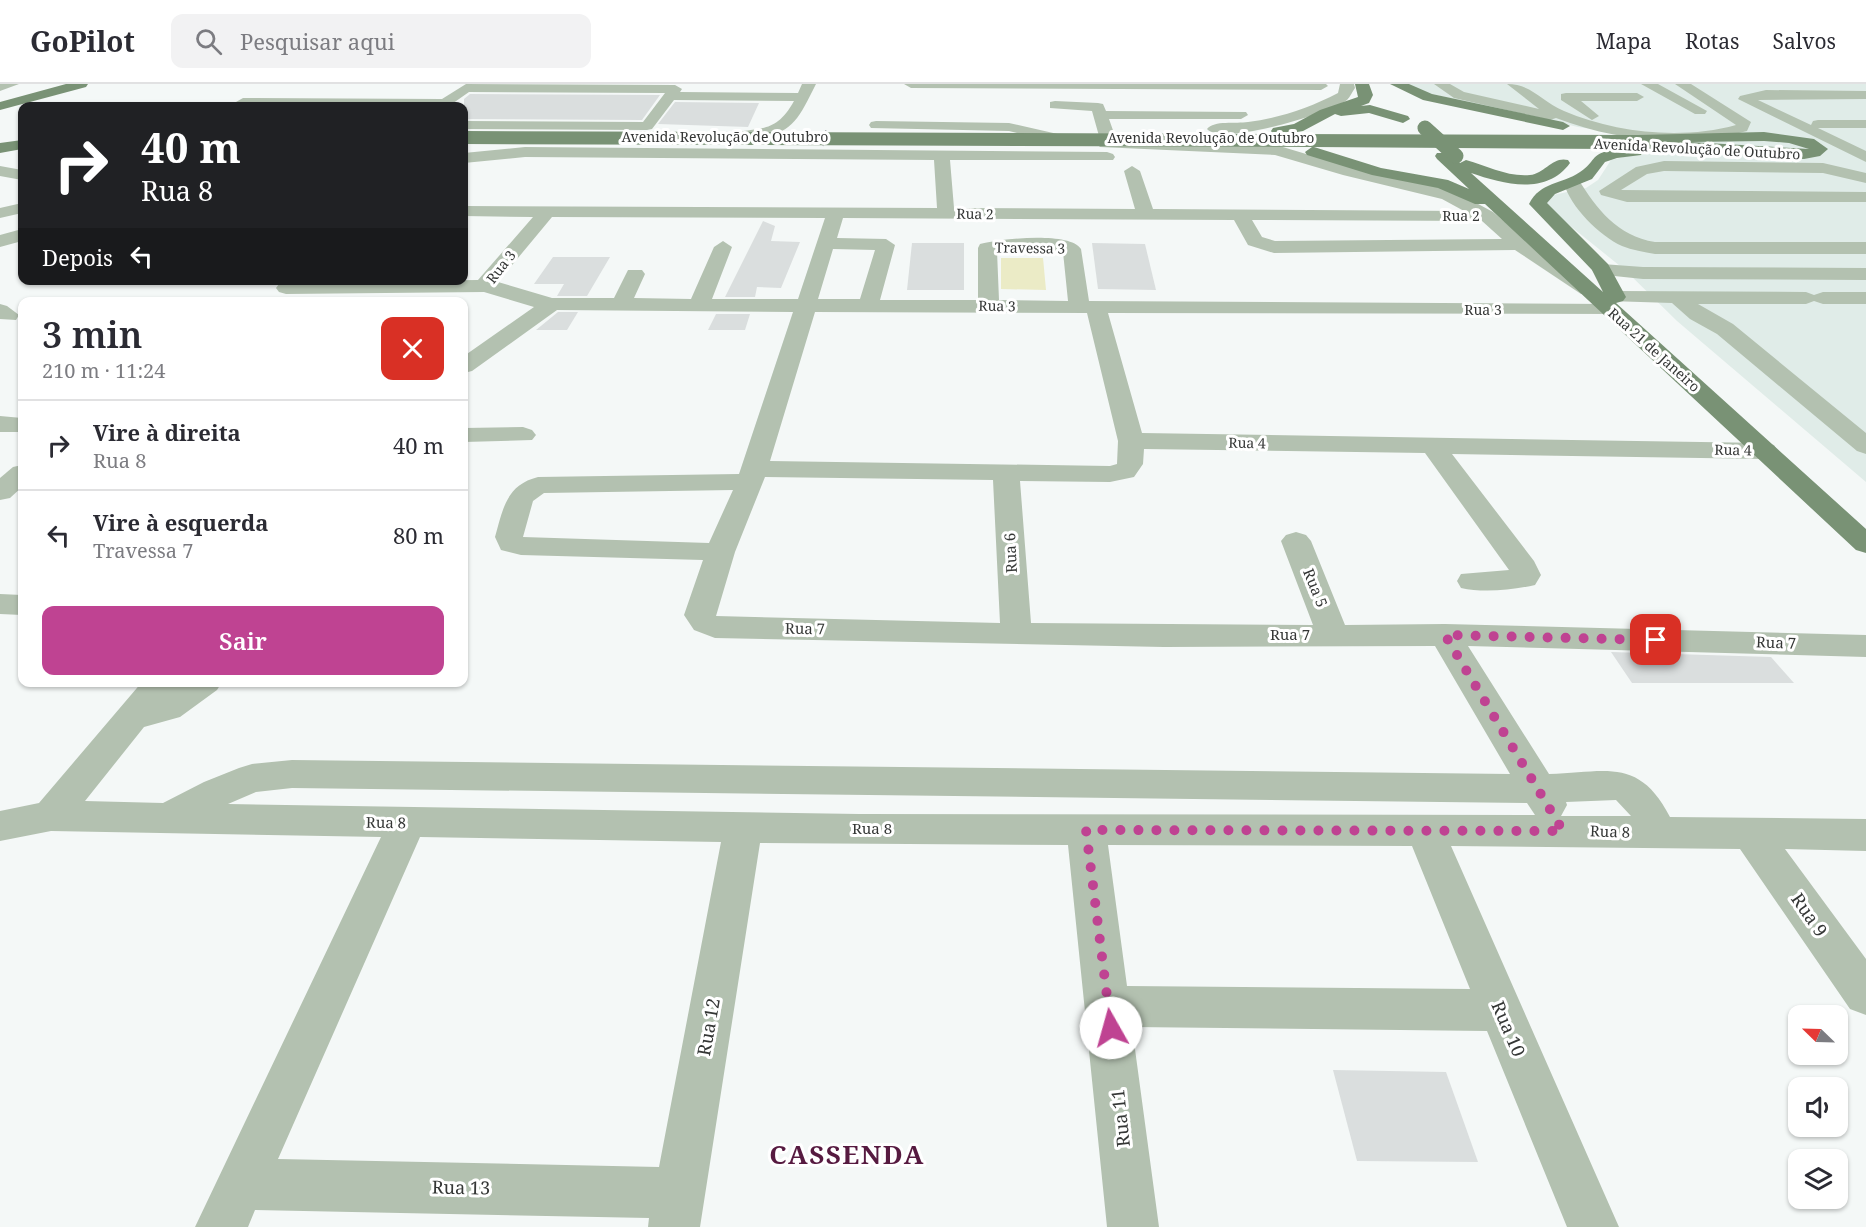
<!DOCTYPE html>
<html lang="pt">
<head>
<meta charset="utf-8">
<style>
	:root { --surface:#fff; --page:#f2f2f3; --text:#2b2b33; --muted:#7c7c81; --line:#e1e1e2; --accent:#bf4392 }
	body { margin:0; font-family:"Noto Serif",serif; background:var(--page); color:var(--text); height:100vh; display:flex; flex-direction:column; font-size:22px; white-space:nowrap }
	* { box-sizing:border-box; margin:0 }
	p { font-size:20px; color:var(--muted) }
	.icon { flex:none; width:33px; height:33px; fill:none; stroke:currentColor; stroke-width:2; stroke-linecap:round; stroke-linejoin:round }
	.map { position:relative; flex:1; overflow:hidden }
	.panel { position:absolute; left:18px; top:213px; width:450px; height:390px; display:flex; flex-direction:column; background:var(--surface); border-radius:12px; box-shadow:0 2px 4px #0004 }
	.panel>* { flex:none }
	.banner { position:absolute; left:18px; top:18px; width:450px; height:183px; border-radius:12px; box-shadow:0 2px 4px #0004; background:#202124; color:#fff; overflow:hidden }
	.needle { width:39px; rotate:293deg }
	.tools { position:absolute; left:1788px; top:921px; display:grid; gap:12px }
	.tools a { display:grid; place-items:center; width:60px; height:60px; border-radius:12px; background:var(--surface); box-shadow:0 2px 4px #0004; font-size:30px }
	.pin { position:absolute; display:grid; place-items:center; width:51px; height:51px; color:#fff; margin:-26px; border-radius:12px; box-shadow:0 3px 9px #0006 }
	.me { position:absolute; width:66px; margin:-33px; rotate:353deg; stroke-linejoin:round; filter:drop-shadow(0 0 4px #0008) }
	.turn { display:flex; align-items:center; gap:21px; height:126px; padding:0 24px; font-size:27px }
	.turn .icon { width:78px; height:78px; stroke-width:2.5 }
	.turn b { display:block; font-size:42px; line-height:51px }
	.then { display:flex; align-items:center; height:57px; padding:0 24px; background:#0003; gap:12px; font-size:22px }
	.round { display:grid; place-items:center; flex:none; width:63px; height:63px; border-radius:12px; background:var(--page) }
	.headline { display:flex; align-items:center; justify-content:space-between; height:102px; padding:0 24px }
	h1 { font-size:36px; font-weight:600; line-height:45px }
	.primary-button { display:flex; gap:12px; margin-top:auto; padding:12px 24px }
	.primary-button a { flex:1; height:69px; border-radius:12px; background:var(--accent); color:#fff; font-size:24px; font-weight:600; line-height:69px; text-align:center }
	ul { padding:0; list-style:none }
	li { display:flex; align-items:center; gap:18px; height:90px; padding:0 24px; border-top:2px solid var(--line) }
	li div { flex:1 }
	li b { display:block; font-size:22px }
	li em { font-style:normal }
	header { display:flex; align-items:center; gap:36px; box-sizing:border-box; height:84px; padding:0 30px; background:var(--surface); border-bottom:2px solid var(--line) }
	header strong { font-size:28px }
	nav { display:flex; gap:33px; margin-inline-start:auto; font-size:21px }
	.search { width:420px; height:54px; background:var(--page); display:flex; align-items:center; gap:15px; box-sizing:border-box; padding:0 21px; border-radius:12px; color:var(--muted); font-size:22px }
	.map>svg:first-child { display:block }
	.built { fill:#e0ece8 }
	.green { fill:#ebebc6 }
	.building { fill:#dadede }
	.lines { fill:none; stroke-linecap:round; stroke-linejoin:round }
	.minor { fill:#b3c1b0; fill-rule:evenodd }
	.major { fill:#799275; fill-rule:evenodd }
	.path-bridge { stroke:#b0b4b3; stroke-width:1.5; stroke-dasharray:1 2; stroke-linecap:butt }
	.major-bridge { stroke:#799275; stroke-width:15 }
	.route { stroke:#bf4392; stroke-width:10; stroke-dasharray:0 18 }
	.labels { text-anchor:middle; stroke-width:6; stroke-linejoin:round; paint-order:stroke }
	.far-street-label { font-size:14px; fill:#353736; stroke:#fff }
	.street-label { font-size:15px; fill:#353736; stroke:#fff }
	.near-street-label { font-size:18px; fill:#353736; stroke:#fff }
	.near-district-label { font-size:26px; font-weight:bold; letter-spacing:1.5px; fill:#561a40; stroke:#fff }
</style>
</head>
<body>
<header>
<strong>GoPilot</strong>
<div class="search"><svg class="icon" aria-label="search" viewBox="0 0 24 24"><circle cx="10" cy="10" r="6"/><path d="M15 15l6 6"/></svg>Pesquisar aqui</div>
<nav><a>Mapa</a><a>Rotas</a><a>Salvos</a></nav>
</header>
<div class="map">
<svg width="1866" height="1143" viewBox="0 0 1866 1143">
	<rect width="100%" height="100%" fill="#f4f8f7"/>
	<path class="built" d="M1409,0h457v398l-189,-161 -52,-51 -77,-62 -2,-9 7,-4 33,-7 12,-8 13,-20 29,-7 -28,-21 -34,-5 -155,-35z"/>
	<path class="green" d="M1001,174h42l3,32 -45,-1z"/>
	<g class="building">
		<path d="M470,10l190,1 -18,25 -178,-1v-20z"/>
		<path d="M675,18l84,1 -11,24 -90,-3z"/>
		<path d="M763,137l12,5 -4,15 29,1 -19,46 -24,-1 -2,10h-30z"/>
		<path d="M912,159h52v47h-57z"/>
		<path d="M1092,159l53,1 11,46 -58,-1z"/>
		<path d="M553,173h57l-23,39h-30l7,-12h-30z"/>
		<path d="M558,228h20l-11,18h-31z"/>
		<path d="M716,230h34l-5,16h-37z"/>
		<path d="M1611,568l160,5 23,26h-162z"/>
		<path d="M1333,986l113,2 32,90 -121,-1z"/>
	</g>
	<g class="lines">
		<g class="minor">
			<path d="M0,0h19l-19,7z"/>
			<path d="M466,0l209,1 7,4 -2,3 118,1 4,-9h14c-19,38 -24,51 -69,56 -8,1 -16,4 -22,-3l3,-3c32,-8 47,1 66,-33l-120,-1 -22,29 -5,1 -183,-1v-8l179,1 22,-29 -196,-1 -20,14h-206l-7,-4 7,-4 199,1z"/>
			<path d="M904,0h422l2,2 -7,4 -410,-2z"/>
			<path d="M1340,0h14l1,4c-3,4 -5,9 -8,12 -19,14 -125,46 -140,29 7,-9 29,-5 41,-7 32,-4 61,-14 90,-29z"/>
			<path d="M1434,0h16l14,8 75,17 -32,-25c25,0 35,18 57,27 51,22 118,29 172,14l-61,-41h16l60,38 -4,9c-63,17 -131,10 -191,-13l-6,2 -96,-22z"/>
			<path d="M1641,0h17l49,27 -2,3h-10z"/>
			<path d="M1766,6l100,1v8l-108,1 53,25 2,-4 5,-1h48v8h-48l48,23v11l-128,-63 2,-3z"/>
			<path d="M1566,9h71l7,4 -7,4h-56l18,15 -7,4 -31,-20v-6z"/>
			<path d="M1055,17l43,2 5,1 3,7 140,1 2,3 -7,4h-132l6,17 -4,4 165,5 77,23 101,23 39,21 33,28 72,50 -3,4h-14l-66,-44 -241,3 -26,-8 -14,-25 -391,-2 -6,20 49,1 9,6 -15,55h98v-52l2,-4c20,-5 89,-13 101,5l8,52 522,3 7,2 4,4 -4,4 -510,-1 34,120 623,10 9,2 4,6 -4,6 -9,2 -313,-5 82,107 7,14 -6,10c-22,5 -52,8 -74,3l-4,-7 4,-7 48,-4 -84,-117 -281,-4 -1,15 -9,13 -24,5 -90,-1 11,142 282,2 -32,-84 5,-6 10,-3 10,3 5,6 34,84 100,-1 421,11v22l-398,-11 81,128c58,-2 90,-17 121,43l196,2v32l-81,-2 81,110v56l-16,-6 -110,-160 -289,-3 168,381h-52l-80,-196 -355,-4 27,200h-52l-39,-382 -308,-2 -60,384h-52l1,-9 -394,-8 -7,17h-53l186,-390 -330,-6 -51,10v-30l39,-8 103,-121h36l-2,4 4,-4h42l-5,8 -37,27 -36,10 -59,74 78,2 41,-21 35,-14 13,-4 40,-4 1218,14 -75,-128 -271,1 -449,-9 -21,-8 -10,-15 19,-55 -182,-5 -20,-5 -6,-13c8,-28 11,-52 43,-60l201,-3 54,-162 -236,-2 -85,61 -8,2v-17l70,-49 -50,-15 -198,2 -7,-2 -3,-4 3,-4 7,-2 192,-2 55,-63 -69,-1v-10l473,2 -3,-48 -409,-3 -61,6v-10l61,-6 582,5 6,2 2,3 -2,3h-163l4,48 181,1 -11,-38 8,-5 8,5 13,38 311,2 -22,-12 -99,-24 -68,-20 -175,-8 -3,-3 7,-4 -5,-4 -7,-25 -42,-3v-6zM552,133l273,1 -27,81h-86l20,-52 -9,-6 -9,6 -23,52 -57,-1 11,-24 -3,-4h-14l-14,28h-62l-54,-16zM1252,136l230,1 20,18 -227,2 -13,-4zM833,165l42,1 -15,49h-42zM997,167l66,1 5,49 -69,-1zM815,228l272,1 31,128 -1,23 -7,2 -340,-5zM765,393l228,3 7,143 -284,-7 19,-64zM733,406l-24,53 -186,-6 10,-36 11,-8zM292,704l1235,15 8,12 -676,-1 -631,-10 28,-12zM1616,716l15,16h-70l6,-11 -1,-3zM420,753l301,5 -62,325 -381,-8zM1108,761l304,1 58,143 -343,-3z"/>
			<path d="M876,37l133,2 53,12 3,3 -8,5 -48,-12 -138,-3 -2,-3 2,-3z"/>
			<path d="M1664,77l159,2 43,10v10l-43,-10 -159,-2 -17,3 -26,16 245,2v10h-239l-26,-7 -2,-4 37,-24z"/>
			<path d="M0,82l22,4v10l-22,-4z"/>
			<path d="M1572,94l6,1c19,30 39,57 77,63h211v12h-211c-11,-2 -23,-4 -33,-8 -22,-10 -52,-39 -58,-63z"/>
			<path d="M22,119v10l-22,5v-10z"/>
			<path d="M22,145v12l-22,6v-12z"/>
			<path d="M1602,180l41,3 223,1v12l-223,-1 -48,-5 -3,-4 3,-4z"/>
			<path d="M1616,207l190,1 8,3 9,-3h43v12h-43l-9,-3 -8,3h-108l35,20 133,109v21l-9,-3 -140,-117 -27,-15 -18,-16 -63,-2 -3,-4 3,-4z"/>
			<path d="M0,220l7,2 12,9 -3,5 -16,-1z"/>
			<path d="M0,332l22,2v14h-22z"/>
			<path d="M523,343l9,3 4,5 -4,5 -68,2v-14z"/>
			<path d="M22,381v22l-12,11 -10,2v-22l13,-11z"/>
			<path d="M0,510l22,1v20l-22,-1z"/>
		</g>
		<g class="major">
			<path d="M66,0h22l-2,3 -86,23v-8z"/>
			<path d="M1355,0h14l4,11 -4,8 -8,3 9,-1 38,11 2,3 -7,4 -34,-10 -28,3 -6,-2 -32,17 -17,3 352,1 126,-3 50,7 14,10 -8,7 -16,3 -164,-10 3,3 -2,3 -24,3 -12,4 -13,17 -37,15 -8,9 61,61 18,33 -3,4 -7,2 250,226v24l-10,-3 -371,-346h-10l-37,-16 -66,-13 -65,-20 -2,-3 7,-5 -848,-3v-13l809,3 -2,-3 2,-3 21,-4 26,-14 38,-13zM1764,57l25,2 20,6 -119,-7zM1314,63l300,2c-26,6 -17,12 -34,23 -19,13 -39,9 -51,32l63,66 11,22 -132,-119c32,11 75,23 99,-10l-2,-3c-15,-4 -23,13 -38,15 -23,2 -42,-9 -64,-15l-6,3 -11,-10h-12l-2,3 2,3 32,30 -21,-9 -67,-12z"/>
			<path d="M1390,0h19l23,10 131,28 7,4 -7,4 -140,-30z"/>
			<path d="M22,56v9l-22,4v-10z"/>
		</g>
		<path class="path-bridge" d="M823,62l3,-17"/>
		<path class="major-bridge" d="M1425,44l31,28"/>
	</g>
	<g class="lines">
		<path class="route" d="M1111,944l-25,-198 477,1 -118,-196 211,5"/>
	</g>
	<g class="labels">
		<g class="far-street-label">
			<text x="725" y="58">Avenida Revolução de Outubro</text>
			<text x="1211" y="59">Avenida Revolução de Outubro</text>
			<text transform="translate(1697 65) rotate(3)" y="5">Avenida Revolução de Outubro</text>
			<text transform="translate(975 130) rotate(1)" y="5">Rua 2</text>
			<text x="1461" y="137">Rua 2</text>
			<text transform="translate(1030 164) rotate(1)" y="5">Travessa 3</text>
			<text transform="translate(501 183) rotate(-52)" y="5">Rua 3</text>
			<text transform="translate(997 222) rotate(1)" y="5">Rua 3</text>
			<text x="1483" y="231">Rua 3</text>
			<text transform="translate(1654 266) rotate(42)" y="5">Rua 21 de Janeiro</text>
			<text transform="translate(1247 359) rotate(1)" y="5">Rua 4</text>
			<text transform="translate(1733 366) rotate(1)" y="5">Rua 4</text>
		</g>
		<g class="street-label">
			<text transform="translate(1011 469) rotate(-93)" y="5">Rua 6</text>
			<text transform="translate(1315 504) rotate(68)" y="5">Rua 5</text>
			<text transform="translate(805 545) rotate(1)" y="5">Rua 7</text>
			<text x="1290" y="556">Rua 7</text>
			<text transform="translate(1776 559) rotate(2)" y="5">Rua 7</text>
			<text transform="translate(386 739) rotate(1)" y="5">Rua 8</text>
			<text x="872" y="750">Rua 8</text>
			<text transform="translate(1610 748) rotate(2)" y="5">Rua 8</text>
		</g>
		<g class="near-street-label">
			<text transform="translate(1809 831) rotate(55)" y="6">Rua 9</text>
			<text transform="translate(709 943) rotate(-80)" y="6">Rua 12</text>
			<text transform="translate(1508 945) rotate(67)" y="6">Rua 10</text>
			<text transform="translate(1121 1034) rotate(-96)" y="6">Rua 11</text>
			<text transform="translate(461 1104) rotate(1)" y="6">Rua 13</text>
		</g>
		<g class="near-district-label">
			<text x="847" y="1080">CASSENDA</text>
		</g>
	</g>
</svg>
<div class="tools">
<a><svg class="needle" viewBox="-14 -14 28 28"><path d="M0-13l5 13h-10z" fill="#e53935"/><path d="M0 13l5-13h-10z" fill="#7c7c81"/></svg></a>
<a><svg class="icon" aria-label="sound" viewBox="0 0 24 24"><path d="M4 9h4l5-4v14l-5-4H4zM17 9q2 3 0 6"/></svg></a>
<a><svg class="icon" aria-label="layers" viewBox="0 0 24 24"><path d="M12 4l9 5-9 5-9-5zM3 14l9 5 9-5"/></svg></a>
</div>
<div class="pin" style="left:1656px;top:556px;background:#d93025"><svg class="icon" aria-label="arrive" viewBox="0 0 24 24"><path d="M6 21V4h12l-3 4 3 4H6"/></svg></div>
<svg class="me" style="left:1111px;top:944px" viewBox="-20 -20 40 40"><circle r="19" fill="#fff"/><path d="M0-13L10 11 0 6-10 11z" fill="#bf4392"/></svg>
<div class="banner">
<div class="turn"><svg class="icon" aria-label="right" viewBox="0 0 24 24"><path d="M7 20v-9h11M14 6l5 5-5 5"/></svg><div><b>40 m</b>Rua 8</div></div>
<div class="then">Depois<svg class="icon" aria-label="left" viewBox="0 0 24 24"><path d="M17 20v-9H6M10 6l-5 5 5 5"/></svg></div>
</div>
<section class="panel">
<div class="headline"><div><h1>3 min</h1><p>210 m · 11:24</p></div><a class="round" style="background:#d93025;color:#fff"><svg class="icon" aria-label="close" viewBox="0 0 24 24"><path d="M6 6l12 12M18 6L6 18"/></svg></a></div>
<ul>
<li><svg class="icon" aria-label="right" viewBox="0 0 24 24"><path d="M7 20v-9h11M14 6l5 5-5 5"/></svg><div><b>Vire à direita</b><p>Rua 8</p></div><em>40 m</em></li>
<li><svg class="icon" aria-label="left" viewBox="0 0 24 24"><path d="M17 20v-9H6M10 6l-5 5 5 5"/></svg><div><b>Vire à esquerda</b><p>Travessa 7</p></div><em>80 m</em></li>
</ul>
<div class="primary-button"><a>Sair</a></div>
</section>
</div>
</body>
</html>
